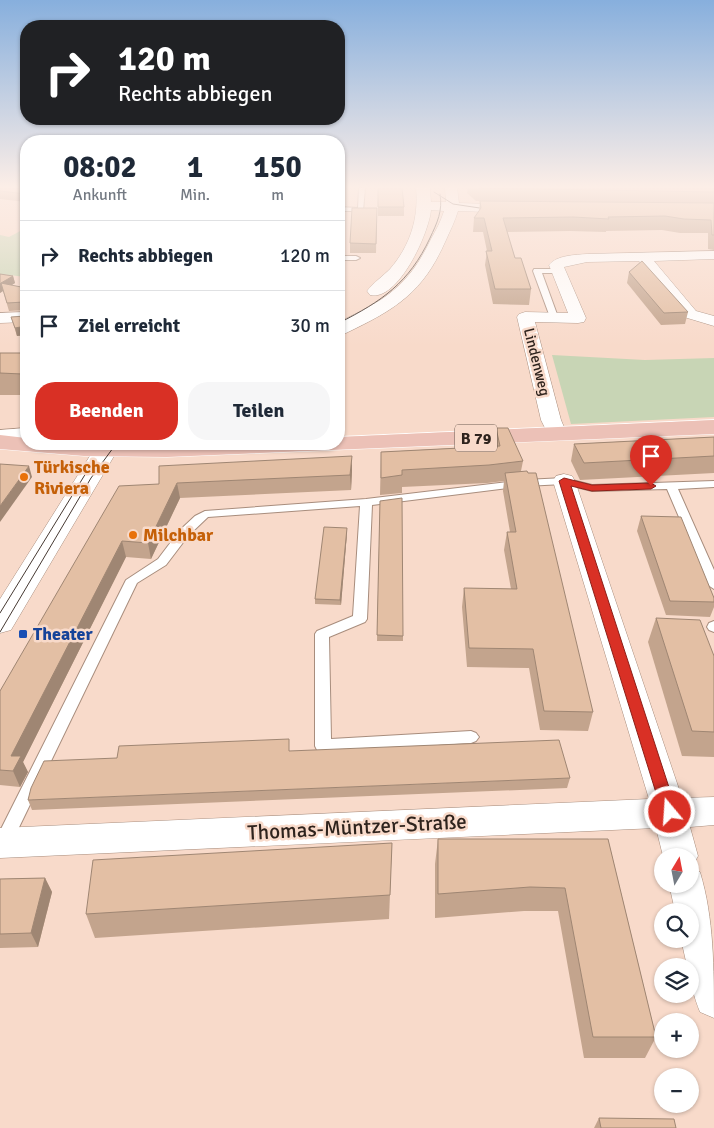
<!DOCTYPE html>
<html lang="de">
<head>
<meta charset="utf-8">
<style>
	:root { --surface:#fff; --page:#f6f6f7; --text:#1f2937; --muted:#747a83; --line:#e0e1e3; --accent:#d93025 }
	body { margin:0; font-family:Signika,sans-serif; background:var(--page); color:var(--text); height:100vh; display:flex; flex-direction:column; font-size:19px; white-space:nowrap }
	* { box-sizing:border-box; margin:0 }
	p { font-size:16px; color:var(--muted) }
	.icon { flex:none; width:28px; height:28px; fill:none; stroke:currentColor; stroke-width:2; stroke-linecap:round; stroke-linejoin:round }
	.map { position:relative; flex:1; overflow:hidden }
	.panel { position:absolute; left:20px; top:135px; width:325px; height:315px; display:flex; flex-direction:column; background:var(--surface); border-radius:20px; box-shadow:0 1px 4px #0004 }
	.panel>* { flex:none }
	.banner { position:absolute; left:20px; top:20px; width:325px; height:105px; border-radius:20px; box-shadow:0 1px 4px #0004; background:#202124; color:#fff; overflow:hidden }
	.needle { width:32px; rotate:10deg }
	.fabs { position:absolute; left:654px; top:848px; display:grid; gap:10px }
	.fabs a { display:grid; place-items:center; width:45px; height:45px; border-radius:50%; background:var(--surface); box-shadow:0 1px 4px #0004; font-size:25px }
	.pin { position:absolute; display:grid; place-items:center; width:42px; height:42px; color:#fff; margin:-51px -21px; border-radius:50% 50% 50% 0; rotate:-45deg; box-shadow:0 0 5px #0007 }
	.pin .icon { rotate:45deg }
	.me { position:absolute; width:55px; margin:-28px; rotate:342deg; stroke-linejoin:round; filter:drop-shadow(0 0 4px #0008) }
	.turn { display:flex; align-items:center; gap:18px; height:105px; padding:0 15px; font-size:22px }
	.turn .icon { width:65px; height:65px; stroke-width:2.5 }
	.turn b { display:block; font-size:35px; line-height:42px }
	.eta { display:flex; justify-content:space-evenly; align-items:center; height:85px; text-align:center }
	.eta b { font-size:30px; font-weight:700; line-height:35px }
	.cta { display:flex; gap:10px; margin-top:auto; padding:10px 15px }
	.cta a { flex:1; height:58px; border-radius:20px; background:var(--accent); color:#fff; font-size:20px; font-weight:700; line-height:58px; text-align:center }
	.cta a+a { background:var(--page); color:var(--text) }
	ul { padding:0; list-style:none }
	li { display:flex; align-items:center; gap:15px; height:70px; padding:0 15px; border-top:1px solid var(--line) }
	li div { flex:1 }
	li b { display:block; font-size:19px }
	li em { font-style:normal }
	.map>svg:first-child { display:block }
	.green { fill:#c8d5b5 }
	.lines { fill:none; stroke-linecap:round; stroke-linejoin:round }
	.service-casing { stroke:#a88d7d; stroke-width:2 }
	.minor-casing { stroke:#a88d7d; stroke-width:1 }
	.tertiary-casing { stroke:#a88d7d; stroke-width:1 }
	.primary-casing { stroke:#fff; stroke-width:1 }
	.service { fill:#fff; fill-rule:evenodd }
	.minor { fill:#fff; fill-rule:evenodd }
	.tertiary { fill:#fff; fill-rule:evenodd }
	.primary { fill:#ecc1b7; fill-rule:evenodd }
	.tram { stroke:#463932; stroke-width:1 }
	.wall { fill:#c3a48d }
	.shaded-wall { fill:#9f8673 }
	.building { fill:#e3bfa4; stroke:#9f8673 }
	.route { fill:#d93025; stroke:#8d1f18 }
	.food-dot { fill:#e8710a; stroke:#f8daca; stroke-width:2 }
	.transit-dot { fill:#1a4fb4; stroke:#f8daca; stroke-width:2 }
	.labels { text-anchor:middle; stroke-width:5; stroke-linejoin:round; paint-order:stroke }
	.far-street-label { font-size:15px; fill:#2e231d; stroke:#f8daca }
	.shield { fill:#f8daca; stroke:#6b5a51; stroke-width:1 }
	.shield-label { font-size:16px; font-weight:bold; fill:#2e231d }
	.food-label { font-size:18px; font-weight:bold; fill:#c56008; stroke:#f8daca; text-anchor:start }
	.transit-label { font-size:18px; font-weight:bold; fill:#164399; stroke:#f8daca; text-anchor:start }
	.near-street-label { font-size:21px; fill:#2e231d; stroke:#f8daca }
</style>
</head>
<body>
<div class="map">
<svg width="714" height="1128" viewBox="0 0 714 1128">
	<rect width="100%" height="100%" fill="#f8daca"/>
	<g class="green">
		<path d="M26,228v49l-26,-3v-39l9,2z"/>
		<path d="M552,355l93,5 69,-2v59l-143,7z"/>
	</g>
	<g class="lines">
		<defs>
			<g id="service">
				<path d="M359,188h6l-2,23h-24v-4l19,1z"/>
				<path d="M339,256h17l4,2 -4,2h-17z"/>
				<path d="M534,269h24l4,2 -4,2h-16l16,44 -1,2 -7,-2 -17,-46z"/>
				<path d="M564,478l28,7 122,-4v6l-36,2 36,81v19l-6,-4 -41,-96 -75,2 -28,-7 -39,2 -153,19 -5,114 -2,3 -36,15 2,102 140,-8 5,2 3,4 -3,4 -5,2 -148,9 -6,-2 -2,-4v-112l2,-3 36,-15 7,-110 -152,11 -20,19 -22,29 -29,18 -127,263 -6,3 -4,-2v-16l126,-251 32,-21 22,-29 15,-14 10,-5 161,-12 159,-19z"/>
				<path d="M714,621v11l-5,-2 -2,-3 2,-4z"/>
			</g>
			<g id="minor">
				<path d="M714,251v8l-60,2 42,50 18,5v10l-30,-9 -45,-56 -52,1 -23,5 22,51 -2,4 -6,1 -43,-1 26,98 6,14 -3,4 -7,2 -7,-2 -9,-18 -24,-103 2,-3 6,-2 43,1 -19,-48c8,-10 26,-10 38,-11z"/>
				<path d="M26,312v10l-26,1v-10z"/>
				<path d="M564,474l8,2 3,5 107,317 32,-1v28l-24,2 8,29 -6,11 -2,1v-12h-27l-7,-28 -656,30v-30l649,-29 -96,-318 3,-5z"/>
				<path d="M690,868l10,4c14,46 14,97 14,146l-14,-6c-6,-15 -10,-29 -10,-46h-3l-6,-27h9v-28h-15l-6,-27h21z"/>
			</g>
			<g id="tertiary">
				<path d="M416,188h14l1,14h15l-1,-14h12l2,15 57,2 7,4 -7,4 -58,-2c-3,10 -8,20 -12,29 -23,53 -50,69 -100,93l-7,2v-13c46,-22 69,-35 92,-83 5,-9 10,-18 13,-28l-13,-1c-2,23 -33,92 -61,85l-3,-4c6,-8 16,-15 23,-22 20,-23 29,-51 26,-81z"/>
				<path d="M26,428v14l-26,2v-14z"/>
				<path d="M105,444l8,2 4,5 -106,179 -11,3v-34l93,-148 4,-5z"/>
			</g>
			<path id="primary" d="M714,420v14l-547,23 -83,-1 -84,-7v-14l26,3v6h313v-7z"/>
		</defs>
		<use href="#service" class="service-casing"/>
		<use href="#minor" class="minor-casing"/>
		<use href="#tertiary" class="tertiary-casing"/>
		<use href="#primary" class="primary-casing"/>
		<use href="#service" class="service"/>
		<use href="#minor" class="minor"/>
		<use href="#tertiary" class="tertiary"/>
		<use href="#primary" class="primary"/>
		<g class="tram">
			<path d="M434,192l19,12 40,6"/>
			<path d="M339,323c43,-22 70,-40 91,-85 7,-15 13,-27 10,-44"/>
			<path d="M0,613l94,-153"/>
			<path d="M0,632l91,-154 25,-34"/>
		</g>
	</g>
	<g class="wall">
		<path d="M0,188h26v14l-26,-3z"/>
		<path d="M378,188l26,19v9h-26z"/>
		<path d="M468,188h246v62l-6,-1v-16h-28l-18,-3 -56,1v1l-36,-1 -63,1 8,26 16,31 -2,16 -36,-1 -8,-39 2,-14 -4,-19h-10l1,-14 5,-6 1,-11h-4l-9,-8z"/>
		<path d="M377,208l-1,45h-26v-10z"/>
		<path d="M629,272l59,40 -3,12 -24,1 -34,-42z"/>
		<path d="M0,274l13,2 2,7 -4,2 15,3v47l-9,1 -6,-19 14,-1 1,-6 -17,1 -6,-20 -3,2z"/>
		<rect x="0" y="353" width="26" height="42"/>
		<path d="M496,428l27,33 -2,10 72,241 -5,19 -48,-1 -11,-62 -62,-1 -5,-60 2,-19 47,1 -7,-39 3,-18h3l-7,-41 1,-10 -17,2 -85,4v6l-22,2 1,-43 113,-6z"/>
		<path d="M714,437v36l-134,7 -9,-19 3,-17z"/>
		<path d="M352,471l-1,19 -171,8 -29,61 -25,-2 -103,205 5,10 -8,15 -20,-2v-94l159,-207z"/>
		<path d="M380,501l23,135v5h-26z"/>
		<path d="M641,516l73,82v9l-4,10 -44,-2 -29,-84z"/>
		<path d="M347,533l-6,72 -26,-1v-5z"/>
		<path d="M656,618l58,38v101l-32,-1 -34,-114z"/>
		<path d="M570,778l-3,10 -535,22 -4,-10z"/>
		<path d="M438,839h170l48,198 -11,21h-61l-26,-147h-34l-89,7v-54z"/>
		<path d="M392,843l-3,76 -294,19 -9,-24z"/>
		<path d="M45,878l7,14 -14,55 -38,1v-69z"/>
		<path d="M599,1118l77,10h-82z"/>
	</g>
	<g class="shaded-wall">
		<path d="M13,276l2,7 -12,8 -2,-8z"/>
		<path d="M1,283l2,8 -3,2v-9z"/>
		<path d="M26,326v9l-9,1 -2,-8z"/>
		<path d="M26,368v20l-4,-14z"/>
		<path d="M352,456v15l-1,19 -1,-15z"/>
		<path d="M29,466l3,11 -32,45v-16z"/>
		<path d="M177,483l3,15 -29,61 -3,-16z"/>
		<path d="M347,528v5l-6,72 -1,-5z"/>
		<path d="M122,541l4,16 -103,205 5,10 -8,15 -7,-16 -2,-15z"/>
		<path d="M45,878l7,14 -14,55 -7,-14z"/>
	</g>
	<g class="building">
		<path d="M0,188h26v6l-26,-3z"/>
		<path d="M378,188h24l2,19h-26z"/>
		<path d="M479,188h235v4z"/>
		<path d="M480,201l234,2v32h-2l-1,-15 -27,-1 -19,-3 -57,1 1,2 -36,-2 -70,1 12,40h6l10,31h-36l-9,-38h6l-8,-33h-10l7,-10z"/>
		<path d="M352,208h25l-1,36 -26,-1z"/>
		<path d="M642,261l46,51 -24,1 -35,-41z"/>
		<path d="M0,274l13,2 -12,7 25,5v38l-11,2 -4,-11 14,-1 1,-12 -2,-2 -17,1 -6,-20 -1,1z"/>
		<path d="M0,353h26v15l-4,6 -22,-1z"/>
		<path d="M496,428h12l15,33 -34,4 -87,5v5l-21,3v-26l119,-6z"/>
		<path d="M714,437v19l-130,7 -10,-19z"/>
		<path d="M352,456l-2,19 -173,8 -29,60 -26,-2 -111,215h10l-8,15 -13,-1v-79l119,-205 40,-2v-18z"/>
		<path d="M0,464l29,2 -29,40z"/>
		<path d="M527,471l1,2h8l57,239 -49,-1 -11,-62 -64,-1 -5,-60 53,1 -10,-57h9l-11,-59z"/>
		<path d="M402,498l1,138 -26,-1 3,-134z"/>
		<path d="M641,516l40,1 33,81v4l-44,-1z"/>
		<path d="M324,527l23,1 -7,72 -25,-1z"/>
		<path d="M656,618l44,2 14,36v76l-22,-1z"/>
		<path d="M289,739v12l270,-11 11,38 -542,22 3,-12 13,-27 73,-3 2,-12z"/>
		<path d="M438,839h170l48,198h-63l-28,-149 -35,-1 -92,7z"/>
		<path d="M392,843l-2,52 -304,19 7,-54z"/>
		<path d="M45,878l-14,55 -31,1v-55z"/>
		<path d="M599,1118l75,1 2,9h-75z"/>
	</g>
	<linearGradient id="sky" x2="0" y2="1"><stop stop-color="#87afdd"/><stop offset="0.54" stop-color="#fceee7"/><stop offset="1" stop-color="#fceee7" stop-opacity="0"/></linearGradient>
	<rect width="714" height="346" fill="url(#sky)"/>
	<path class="route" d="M564,478l28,7 59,-2 5,3 -5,3 -59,2 -21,-5 106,326 -2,5 -5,2 -6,-2 -2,-5 -103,-331z"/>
	<g class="food-dot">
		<circle cx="24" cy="477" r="5"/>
		<circle cx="133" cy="535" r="5"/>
	</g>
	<rect class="transit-dot" x="18" y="629" width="10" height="10" rx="2.5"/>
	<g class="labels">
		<g class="far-street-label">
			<text transform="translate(537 362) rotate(76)" y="5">Lindenweg</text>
		</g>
		<rect class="shield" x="455" y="424.5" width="42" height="27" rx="4"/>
		<g class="shield-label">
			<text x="476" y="444">B 79</text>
		</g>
		<g class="food-label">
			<text x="34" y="473">Türkische<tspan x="34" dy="21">Riviera</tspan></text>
			<text x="143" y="541">Milchbar</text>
		</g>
		<g class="transit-label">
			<text x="33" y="640">Theater</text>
		</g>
		<g class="near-street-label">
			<text transform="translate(357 827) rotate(-3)" y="7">Thomas-Müntzer-Straße</text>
		</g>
	</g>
</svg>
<div class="fabs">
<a><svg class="needle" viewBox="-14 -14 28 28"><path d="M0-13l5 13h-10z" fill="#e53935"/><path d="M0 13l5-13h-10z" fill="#747a83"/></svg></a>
<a><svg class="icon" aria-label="search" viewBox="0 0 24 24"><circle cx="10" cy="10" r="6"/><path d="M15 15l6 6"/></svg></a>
<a><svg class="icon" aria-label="layers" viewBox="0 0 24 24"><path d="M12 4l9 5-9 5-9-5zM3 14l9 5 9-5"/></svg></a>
<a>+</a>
<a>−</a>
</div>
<div class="pin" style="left:651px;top:486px;background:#d93025"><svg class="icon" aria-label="arrive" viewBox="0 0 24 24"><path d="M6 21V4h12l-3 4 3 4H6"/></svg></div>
<svg class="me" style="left:670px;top:812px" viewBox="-20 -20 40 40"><circle r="17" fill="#d93025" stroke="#fff" stroke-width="3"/><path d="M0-11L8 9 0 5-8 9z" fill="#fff"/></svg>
<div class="banner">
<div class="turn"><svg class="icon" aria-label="right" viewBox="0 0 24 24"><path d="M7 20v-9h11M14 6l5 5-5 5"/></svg><div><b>120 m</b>Rechts abbiegen</div></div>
</div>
<section class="panel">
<div class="eta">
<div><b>08:02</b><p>Ankunft</p></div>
<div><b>1</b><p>Min.</p></div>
<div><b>150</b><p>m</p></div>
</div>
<ul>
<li><svg class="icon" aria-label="right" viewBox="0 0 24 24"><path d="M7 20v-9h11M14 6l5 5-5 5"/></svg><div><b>Rechts abbiegen</b></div><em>120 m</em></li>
<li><svg class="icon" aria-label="arrive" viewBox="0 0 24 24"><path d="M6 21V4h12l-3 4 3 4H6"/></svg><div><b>Ziel erreicht</b></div><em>30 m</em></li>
</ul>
<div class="cta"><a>Beenden</a><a>Teilen</a></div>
</section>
</div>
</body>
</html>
